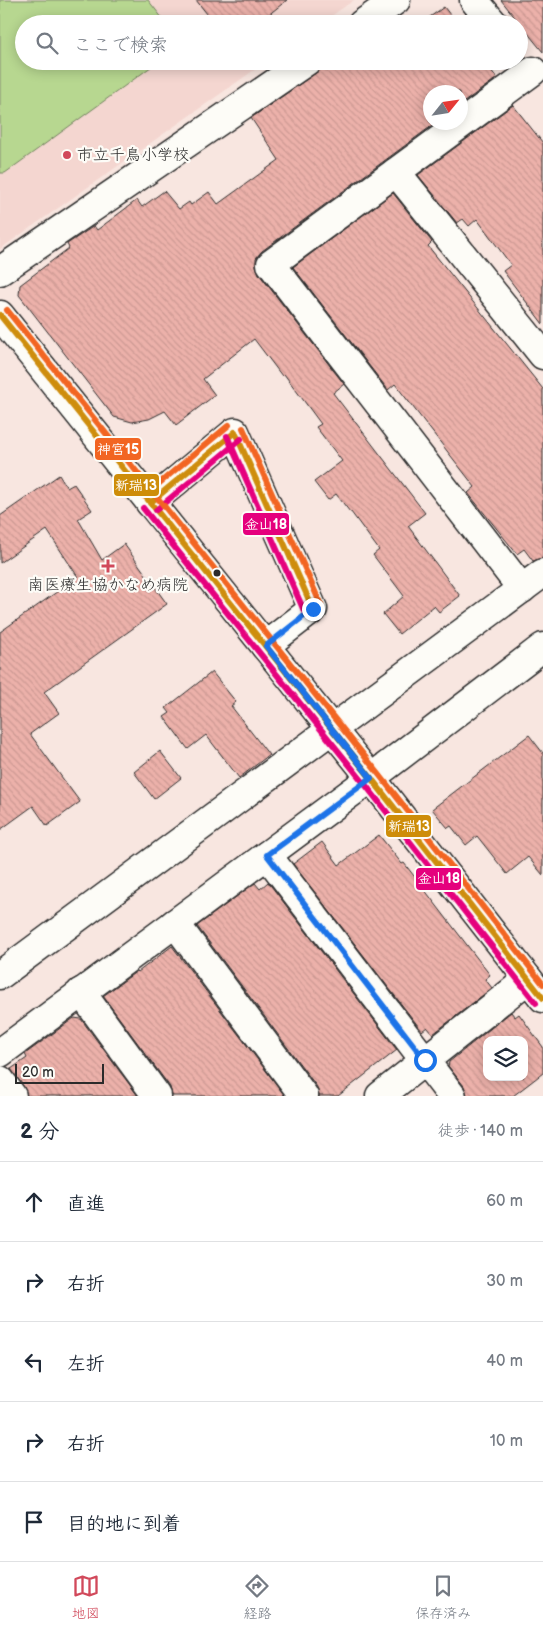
<!DOCTYPE html>
<html lang="ja">
<head>
<meta charset="utf-8">
<style>
	body { margin:0; font-family:"Balsamiq Sans","Klee One",sans-serif; background:#f6f6f7; color:#1f2937 }
	.controls { position:absolute; right:15px; bottom:15px; display:grid; overflow:hidden; border-radius:10px; box-shadow:0 2px 12px #0003 }
	.controls button { width:45px; height:45px; display:grid; place-items:center; padding:0; border:0; border-bottom:1px solid #e0e1e3; background:#fff; color:#1f2937; font:25px sans-serif }
	.compass { position:absolute; left:423px; top:85px; width:45px; height:45px; border-radius:50%; background:#fff; box-shadow:0 2px 12px #0003; rotate:60deg }
	.scale { position:absolute; left:15px; bottom:12px; width:89px; box-sizing:border-box; padding-left:5px; border:2px solid #2b2b2b; border-top:0; font-size:14px; line-height:18px; white-space:nowrap; color:#2b2b2b; -webkit-text-stroke:4px #fdfcf7; paint-order:stroke }
	.stop { position:absolute; width:15px; height:15px; margin:-11px; border:4px solid #1a73e8; border-radius:50%; background:#fff }
	.stop.end { background:#1a73e8; border-color:#fff; box-shadow:0 1px 5px #0008 }
	.list { margin:0; padding:0; list-style:none }
	h2 { display:flex; justify-content:space-between; align-items:center; height:65px; margin:0; padding:0 20px; font-size:21px }
	h2 small { font-size:16px; font-weight:400; color:#747a83 }
	.list li { display:grid; grid-template-columns:32px 1fr auto; gap:15px; align-items:center; box-sizing:border-box; height:80px; padding:0 20px; border-top:1px solid #e0e1e3 }
	.list b { display:block; font-size:19px; white-space:nowrap }
	.list em { font-size:16px; font-style:normal; color:#747a83 }
	.icon { flex:none; width:28px; height:28px; fill:none; stroke:currentColor; stroke-width:2; stroke-linecap:round; stroke-linejoin:round }
	.map { position:relative; flex:none; width:543px; height:1096px; overflow:hidden }
	.search { position:absolute; background:#fff; box-shadow:0 2px 12px #0003; left:15px; right:15px; top:15px; height:55px; display:flex; align-items:center; gap:12px; box-sizing:border-box; padding:0 18px; border-radius:28px; color:#747a83; font-size:19px }
	.sheet { height:465px; background:#fff }
	nav { display:flex; justify-content:space-around; align-items:center; box-sizing:border-box; height:70px; border-top:1px solid #e0e1e3; background:#fff; font-size:14px; color:#747a83 }
	nav a { display:grid; justify-items:center; gap:2px }
	nav .on { color:#d1495b }
	.map>svg:first-child { display:block }
	.built { fill:#f4d6d0 }
	.grass { fill:#b7d790; stroke:#71815e }
	.building { fill:url(#building-back-hatch); stroke:#2b2b2b; fill-rule:evenodd }
	.lines { fill:none; stroke-linecap:round; stroke-linejoin:round }
	.minor-casing { stroke:#2b2b2b; stroke-width:31 }
	.minor { stroke:#fdfcf7; stroke-width:28 }
	.bus-1-casing { stroke:#fdfcf7; stroke-width:10 }
	.bus-2-casing { stroke:#fdfcf7; stroke-width:10 }
	.bus-3-casing { stroke:#fdfcf7; stroke-width:10 }
	.bus-1 { stroke:#ce8d09; stroke-width:6 }
	.bus-2 { stroke:#e5007d; stroke-width:6 }
	.bus-3 { stroke:#f26522; stroke-width:6 }
	.route { stroke:#1a73e8; stroke-width:6 }
	.poi-dot { fill:#d1495b; stroke:#fdfcf7; stroke-width:2 }
	.bus-dot { fill:#2b2b2b; stroke:#fdfcf7; stroke-width:2 }
	.labels { text-anchor:middle; dominant-baseline:central; stroke-width:4.5; stroke-linejoin:round; paint-order:stroke }
	.poi-label { font-size:16px; fill:#2b2b2b; stroke:#fdfcf7; text-anchor:start }
	.line-badge { stroke:#fdfcf7; stroke-width:2 }
	.badge-label { font-size:14px; text-anchor:middle; font-weight:bold; fill:#fff }
</style>
</head>
<body>
<div class="map">
<svg width="543" height="1096" viewBox="0 0 543 1096">
	<defs>
		<pattern id="building-back-hatch" width="6" height="6" patternUnits="userSpaceOnUse" patternTransform="scale(1.25)"><rect width="6" height="6" fill="#ecb1aa"/><path d="M-1 5l2 2M0 0l6 6M5-1l2 2" fill="none" stroke="#cb9892"/></pattern>
	</defs>
	<rect width="100%" height="100%" fill="#f8e6e0"/>
	<filter id="ink" filterUnits="userSpaceOnUse"><feTurbulence type="fractalNoise" baseFrequency=".02" numOctaves="2"/><feDisplacementMap in="SourceGraphic" scale="10" xChannelSelector="R" yChannelSelector="G"/><feConvolveMatrix kernelMatrix="1 2 1 2 8 2 1 2 1" color-interpolation-filters="sRGB"/></filter>
	<g filter="url(#ink)">
		<polygon class="built" points="0,0 354,0 320,24 24,24 24,61 267,61 0,249"/>
		<polygon class="grass" points="0,0 148,0 167,24 24,24 24,61 159,61 5,173 0,173"/>
		<g class="building">
			<polygon points="196,0 287,0 257,24 215,24"/>
			<polygon points="501,0 543,0 543,52 517,20"/>
			<polygon points="444,7 457,24 420,24"/>
			<polygon points="333,61 484,61 497,78 460,105 460,92 430,92 430,122 437,122 262,251 256,258 256,266 259,274 344,384 333,393 425,513 408,526 460,596 439,612 434,606 399,634 383,614 404,596 373,555 379,550 351,512 350,512 336,494 328,500 314,482 342,461 316,427 321,424 284,374 282,376 254,339 203,379 215,395 176,425 165,411 149,419 132,422 114,417 19,295 20,285 69,248 67,244 94,226 97,230 137,200 142,207 164,191 179,209 189,202 191,205 209,192 218,204 279,160 251,118"/>
			<polygon points="513,105 543,143 543,324 503,271 511,265 477,219 469,226 463,219 457,223 418,175"/>
			<polygon points="393,193 432,242 428,246 543,389 543,558 533,561 524,549 517,554 468,493 475,487 395,384 388,390 293,267"/>
			<polygon points="59,475 67,488 74,484 92,510 78,519 102,560 124,544 167,604 44,692 59,713 30,734 80,802 47,826 33,806 0,830 0,632 78,577 47,530 0,563 0,516"/>
			<polygon points="212,672 236,702 231,706 269,755 239,778 206,735 188,749 164,717 170,713 166,708"/>
			<polygon points="529,735 543,753 543,875 528,857 507,874 477,836 466,845 451,826 448,828 432,809"/>
			<polygon points="160,751 181,778 154,799 134,772"/>
			<polygon points="379,835 402,864 404,863 490,975 485,979 492,988 433,1034 427,1027 422,1031 293,864 322,842 339,865"/>
			<polygon points="268,882 397,1050 338,1096 319,1096 317,1087 197,926 255,883 260,889"/>
			<polygon points="172,946 285,1096 172,1096 170,1087 103,996 137,971 138,972"/>
			<path d="M511,1012L515,1017L519,1014L543,1047V1073L513,1096H467L464,1086L448,1066L449,1062ZM487,1040H524V1077H487Z"/>
			<polygon points="74,1018 81,1019 138,1096 27,1096 24,1087 11,1069 27,1058 25,1054"/>
		</g>
		<g class="lines">
			<g class="minor-casing">
				<g id="minor">
					<polyline points="474,0 494,24"/>
					<polyline points="362,24 396,0"/>
					<polyline points="396,172 543,355"/>
					<polyline points="0,271 307,61"/>
					<polyline points="0,315 371,778 543,998"/>
					<polyline points="150,503 235,432 313,609 265,646"/>
					<polyline points="522,589 271,264 533,71"/>
					<polyline points="267,855 452,1096"/>
					<polyline points="175,923 304,1096"/>
					<polyline points="0,975 543,573"/>
					<polyline points="81,992 157,1096"/>
					<polyline points="0,1053 371,778 543,647"/>
					<polyline points="0,1080 12,1096"/>
					<polyline points="380,1096 528,979"/>
				</g>
			</g>
			<use href="#minor" class="minor"/>
			<g class="bus-1-casing">
				<g id="bus-1">
					<polyline points="0,315 371,778 543,998"/>
					<polyline points="235,432 313,609"/>
					<polyline points="150,503 235,432"/>
				</g>
			</g>
			<g class="bus-2-casing">
				<g id="bus-2">
					<polyline points="227,436 305,613"/>
					<polyline points="143,508 364,783 536,1003"/>
					<polyline points="156,510 241,439"/>
				</g>
			</g>
			<g class="bus-3-casing">
				<g id="bus-3">
					<polyline points="7,310 378,773 543,984"/>
					<polyline points="243,428 321,605"/>
					<polyline points="144,496 229,425"/>
				</g>
			</g>
			<use href="#bus-1" class="bus-1"/>
			<use href="#bus-2" class="bus-2"/>
			<use href="#bus-3" class="bus-3"/>
		</g>
	</g>
	<g class="lines" filter="url(#ink)">
		<polyline class="route" points="313,609 266,646 371,778 267,855 425,1060"/>
	</g>
	<g class="poi-dot">
		<circle cx="67" cy="155" r="5"/>
		<path d="M105.5 558.5h5v5h5v5h-5v5h-5v-5h-5v-5h5z"/>
	</g>
	<circle class="bus-dot" cx="217" cy="573" r="4.5"/>
	<g class="labels">
		<g class="poi-label">
			<text x="77" y="155">市立千鳥小学校</text>
			<text x="108" y="585" text-anchor="middle">南医療生協かなめ病院</text>
		</g>
	</g>
	<g class="line-badge">
		<rect x="94" y="437" width="48" height="24" rx="5" fill="#f26522"/>
		<rect x="113" y="473" width="47" height="24" rx="5" fill="#ce8d09"/>
		<rect x="242" y="512" width="48" height="24" rx="5" fill="#e5007d"/>
		<rect x="385" y="814" width="47" height="24" rx="5" fill="#ce8d09"/>
		<rect x="415" y="867" width="47" height="24" rx="5" fill="#e5007d"/>
	</g>
	<g class="badge-label">
		<text x="118" y="454">神宮15</text>
		<text x="136" y="490">新瑞13</text>
		<text x="266" y="529">金山18</text>
		<text x="409" y="831">新瑞13</text>
		<text x="439" y="883">金山18</text>
	</g>
</svg>
<div class="controls">
<button><svg class="icon" aria-label="layers" viewBox="0 0 24 24"><path d="M12 4l9 5-9 5-9-5zM3 14l9 5 9-5"/></svg></button>
</div>
<svg class="compass" viewBox="-18 -18 36 36"><path d="M0-13l5 13h-10z" fill="#e53935"/><path d="M0 13l5-13h-10z" fill="#747a83"/></svg>
<div class="scale">20 m</div>
<div class="stop" style="left:425px;top:1060px"></div>
<div class="stop end" style="left:313px;top:609px"></div>
<div class="search"><svg class="icon" aria-label="search" viewBox="0 0 24 24"><circle cx="10" cy="10" r="6"/><path d="M15 15l6 6"/></svg>ここで検索</div>
</div>
<section class="sheet">
<h2>2 分<small>徒歩 · 140 m</small></h2>
<ul class="list">
<li><svg class="icon" aria-label="ahead" viewBox="0 0 24 24"><path d="M12 20V5M6 11l6-6 6 6"/></svg><div><b>直進</b></div><em>60 m</em></li>
<li><svg class="icon" aria-label="right" viewBox="0 0 24 24"><path d="M7 20v-9h11M14 6l5 5-5 5"/></svg><div><b>右折</b></div><em>30 m</em></li>
<li><svg class="icon" aria-label="left" viewBox="0 0 24 24"><path d="M17 20v-9H6M10 6l-5 5 5 5"/></svg><div><b>左折</b></div><em>40 m</em></li>
<li><svg class="icon" aria-label="right" viewBox="0 0 24 24"><path d="M7 20v-9h11M14 6l5 5-5 5"/></svg><div><b>右折</b></div><em>10 m</em></li>
<li><svg class="icon" aria-label="arrive" viewBox="0 0 24 24"><path d="M6 21V4h12l-3 4 3 4H6"/></svg><div><b>目的地に到着</b></div></li>
</ul>
</section>
<nav>
<a class="on"><svg class="icon" aria-label="map" viewBox="0 0 24 24"><path d="M3 6l6-2 6 2 6-2v14l-6 2-6-2-6 2zM9 4v14M15 6v14"/></svg>地図</a>
<a><svg class="icon" aria-label="directions" viewBox="0 0 24 24"><path d="M12 3l9 9-9 9-9-9zM9 14v-3h6M13 9l2 2-2 2"/></svg>経路</a>
<a><svg class="icon" aria-label="saved" viewBox="0 0 24 24"><path d="M7 4h10v16l-5-4-5 4z"/></svg>保存済み</a>
</nav>
</body>
</html>
